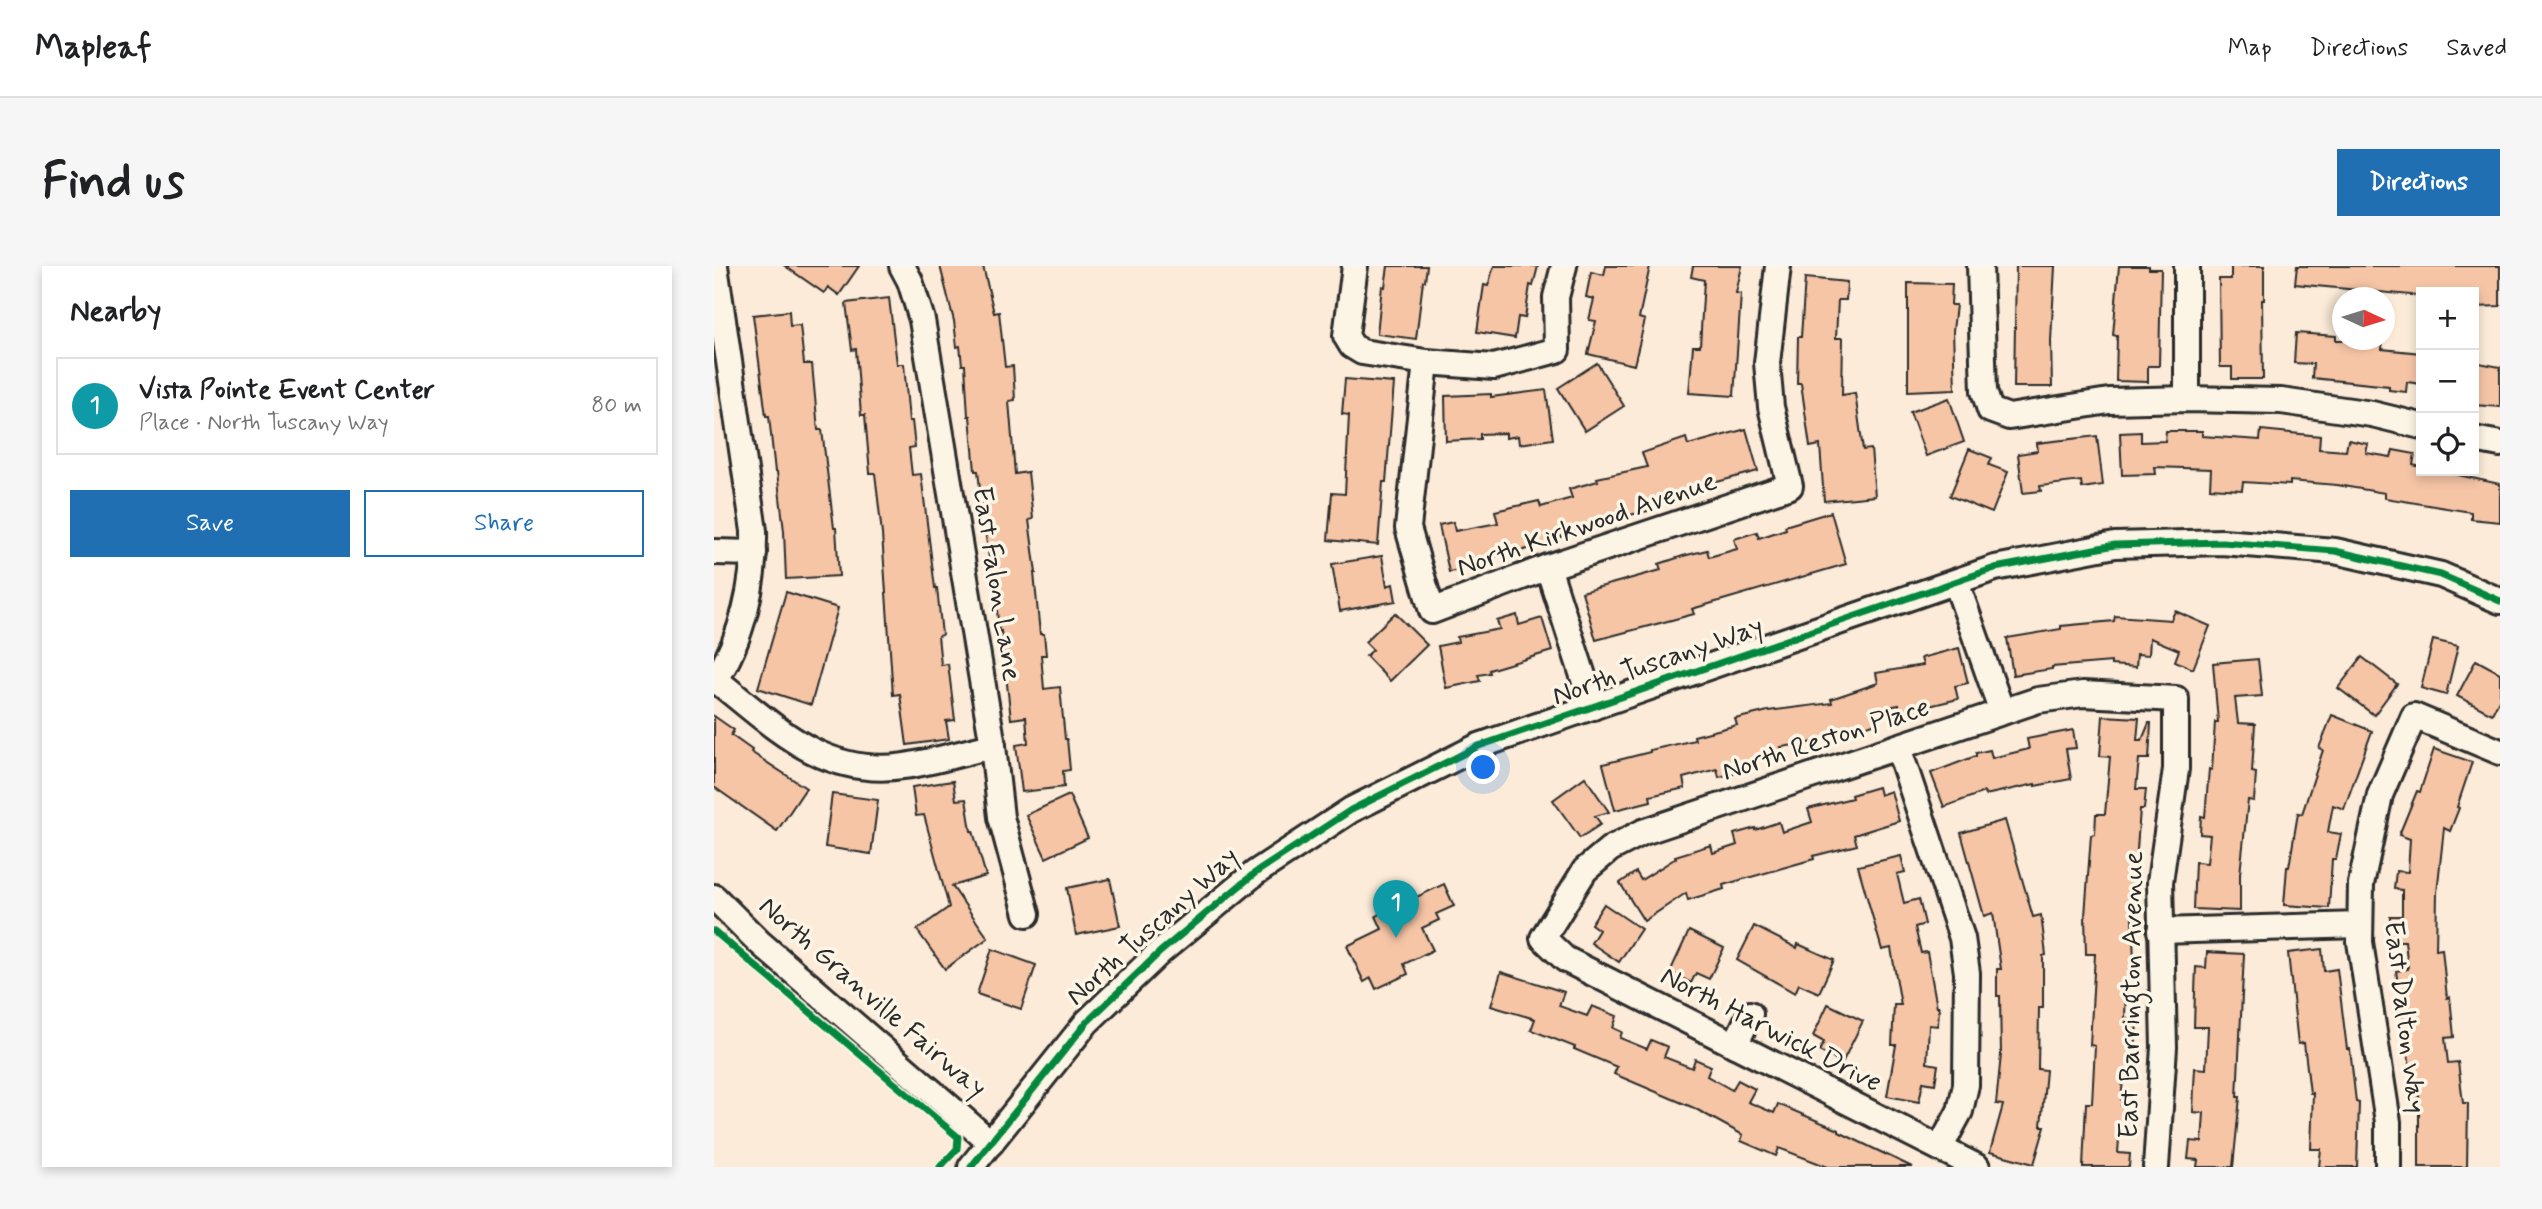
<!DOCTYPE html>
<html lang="en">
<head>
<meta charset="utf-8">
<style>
	body { margin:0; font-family:Mynerve,sans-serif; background:#f6f6f6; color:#202124 }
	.controls { position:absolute; right:21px; top:21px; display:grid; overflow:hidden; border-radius:0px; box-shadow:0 4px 10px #0003 }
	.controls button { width:63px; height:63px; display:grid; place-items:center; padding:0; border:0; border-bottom:2px solid #e0e0e0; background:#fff; color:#202124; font:35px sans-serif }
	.compass { position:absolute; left:1618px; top:21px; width:63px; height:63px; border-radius:50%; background:#fff; box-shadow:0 4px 10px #0003; rotate:94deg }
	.you { position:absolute; left:770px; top:502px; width:24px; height:24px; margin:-18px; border:5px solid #fff; border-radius:50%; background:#1a73e8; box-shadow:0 0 0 10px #1a73e833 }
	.badge { display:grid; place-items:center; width:46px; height:46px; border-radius:50%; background:#1f6fb2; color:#fff; font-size:23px; font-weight:700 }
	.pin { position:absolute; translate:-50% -58px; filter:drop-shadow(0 2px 4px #0008) }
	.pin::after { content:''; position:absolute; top:37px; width:24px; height:21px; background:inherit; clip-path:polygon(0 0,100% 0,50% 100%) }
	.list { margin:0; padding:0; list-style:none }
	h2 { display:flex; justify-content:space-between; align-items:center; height:91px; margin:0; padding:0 28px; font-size:30px }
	h2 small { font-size:23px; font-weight:400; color:#757577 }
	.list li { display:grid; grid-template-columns:46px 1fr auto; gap:21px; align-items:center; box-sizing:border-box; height:98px; margin:0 14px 14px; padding:0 14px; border:2px solid #e0e0e0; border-radius:0px }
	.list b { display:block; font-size:26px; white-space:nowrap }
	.list p { margin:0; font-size:23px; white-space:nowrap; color:#757577 }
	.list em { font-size:23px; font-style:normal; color:#757577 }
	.actions { display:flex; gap:14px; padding:21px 28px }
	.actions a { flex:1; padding:16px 0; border:2px solid #1f6fb2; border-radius:0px; text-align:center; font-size:24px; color:#1f6fb2 }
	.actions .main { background:#1f6fb2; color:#fff }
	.icon { flex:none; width:38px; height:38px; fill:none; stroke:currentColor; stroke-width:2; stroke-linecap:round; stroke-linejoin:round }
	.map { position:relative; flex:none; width:1786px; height:901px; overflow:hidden; border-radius:0px }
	header { display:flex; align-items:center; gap:42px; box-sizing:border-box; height:98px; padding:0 35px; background:#fff; border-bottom:2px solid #e0e0e0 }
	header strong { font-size:33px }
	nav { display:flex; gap:38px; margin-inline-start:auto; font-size:24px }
	.intro { display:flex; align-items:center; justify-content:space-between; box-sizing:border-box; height:168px; padding:0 42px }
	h1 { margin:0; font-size:49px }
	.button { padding:18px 32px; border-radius:0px; background:#1f6fb2; color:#fff; font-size:24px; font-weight:700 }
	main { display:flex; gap:42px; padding:0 42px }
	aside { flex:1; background:#fff; border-radius:0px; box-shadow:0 4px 10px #0003 }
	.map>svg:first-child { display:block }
	.building { fill:#f6c5a6; stroke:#2b2b2b; stroke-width:2 }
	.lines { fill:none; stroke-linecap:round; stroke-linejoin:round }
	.minor-casing { stroke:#2b2b2b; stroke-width:30 }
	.minor { stroke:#fcf5e5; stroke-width:24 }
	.cycleway-casing { stroke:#fcf5e5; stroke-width:11 }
	.cycleway { stroke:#00873e; stroke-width:7 }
	.labels { text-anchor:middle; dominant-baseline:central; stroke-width:7; stroke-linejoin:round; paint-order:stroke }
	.street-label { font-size:28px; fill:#2b2b2b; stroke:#fcf5e5 }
</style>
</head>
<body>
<header>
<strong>Mapleaf</strong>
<nav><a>Map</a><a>Directions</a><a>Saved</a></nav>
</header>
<div class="intro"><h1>Find us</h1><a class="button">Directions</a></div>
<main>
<aside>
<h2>Nearby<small></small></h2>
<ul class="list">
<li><span class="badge" style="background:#0f9aa8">1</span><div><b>Vista Pointe Event Center</b><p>Place · North Tuscany Way</p></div><em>80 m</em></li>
</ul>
<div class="actions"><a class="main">Save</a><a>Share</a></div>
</aside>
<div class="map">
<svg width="1786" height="901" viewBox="0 0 1786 901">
	<rect width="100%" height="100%" fill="#fbebd8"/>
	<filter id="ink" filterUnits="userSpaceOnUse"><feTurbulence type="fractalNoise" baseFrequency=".0143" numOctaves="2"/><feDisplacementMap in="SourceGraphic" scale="14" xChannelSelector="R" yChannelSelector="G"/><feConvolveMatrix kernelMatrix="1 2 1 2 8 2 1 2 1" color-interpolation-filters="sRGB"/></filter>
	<g filter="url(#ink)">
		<g class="building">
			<polygon points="71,0 145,0 125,29 114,21 110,27"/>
			<polygon points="226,0 269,0 280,47 285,46 291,101 299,100 301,134 295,135 301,208 314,206 319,253 315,254 322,307 320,307 326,368 330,368 332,389 327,389 330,423 346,421 351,473 353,473 356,504 349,505 350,521 308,526 302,479 314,477 312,451 297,453 287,365 285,366 280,312 278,312 270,258 264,205 261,205 256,150 254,150 251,99 248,99 246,80 243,81 240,55"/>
			<polygon points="674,0 713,0 711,15 709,15 702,73 663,68 668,20 671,21"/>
			<polygon points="780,0 824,0 819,20 816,19 811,52 804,51 801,72 763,66 770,19 774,20"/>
			<polygon points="892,0 936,0 925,52 931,54 920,99 874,88 882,55 875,54 880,33 872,31 877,6 890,9"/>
			<polygon points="979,0 1028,0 1022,27 1027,28 1020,130 975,127 979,80 986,80 990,14 977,11"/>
			<polygon points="1302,0 1341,0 1337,75 1338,121 1300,121"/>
			<polygon points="1405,0 1435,0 1435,3 1447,3 1445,100 1434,100 1434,116 1402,115 1403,70 1399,69"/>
			<polygon points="1517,0 1550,0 1550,34 1548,34 1549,113 1518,113 1518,101 1506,101 1505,13 1517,13"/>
			<polygon points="1583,0 1786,0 1786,40 1760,41 1760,26 1707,26 1707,30 1581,18"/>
			<polygon points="1091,12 1133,16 1132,34 1124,34 1122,72 1129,72 1128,129 1141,127 1149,184 1157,183 1161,230 1110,235 1106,179 1096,181 1087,117 1083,117 1084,71 1087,71"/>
			<polygon points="1194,17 1238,18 1237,39 1242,39 1239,65 1241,123 1194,125"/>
			<polygon points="175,32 183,98 190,98 195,155 198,155 201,181 195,182 198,209 207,208 221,322 223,322 228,369 224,370 227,399 234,398 241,454 232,455 235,473 193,479 186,428 179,429 168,268 161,207 156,207 151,149 147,149 142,83 138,84 132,37"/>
			<polygon points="75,45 76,60 86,59 90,98 98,98 104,164 108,164 120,262 122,262 125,310 72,313 70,265 63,206 61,206 55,150 52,150 39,49"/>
			<polygon points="1582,67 1622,70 1622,74 1669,74 1668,83 1707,87 1707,118 1693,116 1692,126 1675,124 1675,120 1598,112 1599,98 1580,97"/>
			<polygon points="1760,96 1786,101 1786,141 1760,139"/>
			<polygon points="883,97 910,140 871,165 844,122"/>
			<polygon points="631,113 680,117 672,216 669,216 664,279 614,274 618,227 631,228 635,149 628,148"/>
			<polygon points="832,124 839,173 805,178 804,170 792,172 792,167 766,168 766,173 732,175 731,130 777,128 777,131"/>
			<polygon points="1235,132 1250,176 1212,190 1196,146"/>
			<polygon points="1032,163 1044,205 988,220 989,224 937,241 938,244 888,255 889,259 835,274 836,278 779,291 780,297 735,306 725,259 739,256 741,265 784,257 781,245 825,235 827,241 858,232 855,223 884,215 883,212 933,201 928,187 972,172 974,179"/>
			<polygon points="1547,164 1606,170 1605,183 1632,185 1634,174 1654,178 1652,187 1677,191 1679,184 1701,188 1699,199 1707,201 1707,205 1739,205 1739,208 1786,218 1786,256 1757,253 1757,246 1671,232 1671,227 1623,219 1576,215 1576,219 1529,216 1528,224 1496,222 1497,203 1441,201 1442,208 1408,209 1406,167 1427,166 1427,176 1451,175 1452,165 1488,165 1488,170 1546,174"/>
			<polygon points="1383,170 1389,219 1368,222 1367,215 1326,220 1327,225 1309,227 1304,188 1324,185 1323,177"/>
			<polygon points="1255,183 1278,192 1275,199 1294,206 1278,247 1236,230"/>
			<polygon points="1117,246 1132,298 978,343 980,348 882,374 868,326 947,304 945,298 969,290 993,284 995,291 1023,283 1020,273 1043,266 1045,272 1072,263 1071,260"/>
			<polygon points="668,290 673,320 679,318 682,335 626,345 618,298"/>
			<polygon points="72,326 124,342 97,439 44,422"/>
			<polygon points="1461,345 1496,360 1479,403 1461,395 1465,384 1436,372 1435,389 1423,388 1422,401 1397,399 1397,396 1338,401 1338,403 1299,409 1293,372 1347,363 1347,360 1400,355 1401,350 1457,354"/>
			<polygon points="681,347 713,379 676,415 652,390 659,384 651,376"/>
			<polygon points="803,349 805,359 828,352 838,385 775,404 776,407 764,409 766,415 732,422 724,380 744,376 743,371 786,363 783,355"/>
			<polygon points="1719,374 1744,380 1732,429 1707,422"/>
			<polygon points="1245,382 1254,417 1241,420 1244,433 1186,447 1185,439 1158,444 1162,457 1114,474 1067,481 1069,488 1027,499 1029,505 1005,511 1003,503 969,512 971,522 936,530 937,535 901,544 889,498 936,486 936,484 981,474 980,470 1023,459 1021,453 1054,445 1118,437 1117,433 1164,417 1162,407 1209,399 1207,392"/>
			<polygon points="1648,391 1683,418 1660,449 1624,422"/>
			<polygon points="1544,393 1548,430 1521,432 1524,457 1541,458 1538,506 1542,507 1540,535 1534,534 1526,608 1526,645 1479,643 1481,596 1493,597 1496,569 1486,568 1487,550 1491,551 1495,503 1498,504 1501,456 1504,456 1499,397"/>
			<polygon points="1762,394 1786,407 1786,432 1778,448 1743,430"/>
			<polygon points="1618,449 1658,465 1630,543 1619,539 1614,566 1627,568 1622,593 1618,593 1615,642 1570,639 1573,601 1575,601 1584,547 1588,548 1609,484 1605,482"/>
			<polygon points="0,450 20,464 17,469 38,484 37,486 92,522 63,565 0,521"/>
			<polygon points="1389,450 1425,452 1423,474 1428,474 1435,457 1437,457 1435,493 1425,493 1422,523 1432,523 1430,543 1426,543 1418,651 1420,694 1421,694 1420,721 1412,721 1411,752 1423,753 1420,812 1409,812 1407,839 1419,840 1418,860 1406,859 1404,887 1416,888 1415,901 1369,901 1372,837 1378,837 1381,780 1376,779 1381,688 1372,688 1371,650 1377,569 1381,568 1382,548 1391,548 1396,491 1386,490"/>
			<polygon points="1359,464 1362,482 1352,483 1357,513 1321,520 1321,518 1271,529 1270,526 1230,541 1217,507 1262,490 1262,487 1276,484 1278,492 1315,483 1313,473"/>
			<polygon points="1720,483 1758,496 1743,541 1745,542 1736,565 1730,562 1723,627 1722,684 1728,683 1733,732 1736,731 1740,771 1731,772 1734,797 1744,796 1749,837 1754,837 1753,901 1705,901 1705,829 1700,830 1682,705 1694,703 1691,675 1676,675 1676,650 1688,650 1688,624 1680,623 1682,605 1694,606 1696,573 1685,569 1703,525 1706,526"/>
			<polygon points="871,511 895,546 881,550 887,558 866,572 839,534"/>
			<polygon points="239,515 242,534 252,533 257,565 259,565 272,610 238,620 274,672 231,703 203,664 235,641 210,549 202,550 198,521"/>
			<polygon points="1164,521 1166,529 1177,525 1185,555 1140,569 1143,579 1099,590 1100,593 1009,619 1010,623 974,634 972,627 930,655 906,617 922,606 927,614 962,592 961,590 997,579 999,587 1023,579 1020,568 1041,562 1041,564 1065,556 1068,566 1098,556 1094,543 1138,532 1137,529"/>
			<polygon points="118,528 164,534 157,588 111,581"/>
			<polygon points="355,529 374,572 332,592 312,549"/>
			<polygon points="1291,554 1319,651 1327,649 1332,689 1329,690 1329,742 1325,742 1324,803 1332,804 1327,860 1331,860 1320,898 1276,886 1289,839 1282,838 1287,789 1286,730 1283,730 1283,703 1287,703 1279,647 1270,650 1247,567"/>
			<polygon points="1187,590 1191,606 1183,608 1190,637 1205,633 1211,658 1201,661 1207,687 1213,686 1223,741 1225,741 1224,760 1215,759 1213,797 1224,799 1221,818 1209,816 1205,836 1173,830 1182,779 1178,779 1180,739 1187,739 1177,682 1168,684 1144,600"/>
			<polygon points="396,613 406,660 362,669 353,622"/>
			<polygon points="730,618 740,640 722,648 725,654 708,662 719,684 690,698 694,708 662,723 657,712 650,716 633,680 668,663 662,650"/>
			<polygon points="890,638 927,663 905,696 877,677 885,664 877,658"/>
			<polygon points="1040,660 1083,682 1084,678 1120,694 1105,727 1085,718 1081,727 1023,694"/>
			<polygon points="975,665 1010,682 995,713 982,707 977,717 956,706"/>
			<polygon points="278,683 322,699 307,743 263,728"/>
			<polygon points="1608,683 1610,705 1623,703 1633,783 1636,783 1642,836 1645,837 1643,901 1605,901 1607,883 1597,883 1599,827 1596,827 1590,777 1584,778 1574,687"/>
			<polygon points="1493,686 1530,688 1523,831 1526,831 1519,901 1483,901 1484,894 1474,893 1476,875 1488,876 1490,847 1479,846 1480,820 1481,802 1492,803 1494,761 1480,761 1481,726 1482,701 1492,702"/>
			<polygon points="787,706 850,726 845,740 873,750 878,740 903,750 899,762 908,766 906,772 933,783 937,774 954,781 950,791 978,802 981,793 997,800 993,810 1018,824 1024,814 1041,823 1034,836 1060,847 1064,838 1125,864 1125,866 1198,901 1114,901 1065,882 1062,890 1027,875 1029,869 980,842 900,808 903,801 860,783 861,781 817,764 821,753 777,740"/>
			<polygon points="1114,738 1149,755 1128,797 1105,785 1110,776 1099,770"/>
		</g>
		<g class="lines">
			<g class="minor-casing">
				<g id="minor">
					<polyline points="188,0 196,15 208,54 279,480 287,551 313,648"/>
					<polyline points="641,0 632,70 638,80 648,86 712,96 780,101 843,84 842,31 850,0"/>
					<polyline points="1266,0 1270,125 1276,144 1295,151 1395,135 1473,133 1567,135 1658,148 1707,160"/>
					<polyline points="1473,0 1473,133"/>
					<polyline points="712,96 694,262 718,345 834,301 1076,220 1057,141 1053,97 1064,0"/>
					<polyline points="1760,173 1786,178"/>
					<polyline points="0,286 40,287"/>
					<polyline points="834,301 879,441"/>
					<polyline points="1242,316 1288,446"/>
					<path d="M2,414C60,460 109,512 190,500C220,496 250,486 279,480"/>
					<path d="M0,416C29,373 41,316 40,265L1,0"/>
					<polyline points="1184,481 1248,672 1253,707 1252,819 1246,845 1226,882"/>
					<polyline points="0,631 45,676 277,877"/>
					<polyline points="1446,665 1646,659"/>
					<polyline points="1021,779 1036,748"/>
					<polyline points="257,901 373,756 446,686 541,607 637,544 765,480 1281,302 1401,279 1508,276 1621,285 1727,309 1786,335"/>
					<polyline points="1263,901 851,693 829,672 871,604 896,583 929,566 1324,434 1369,428 1462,433 1462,503 1446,616 1450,781 1442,901"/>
					<polyline points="1674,901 1674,856 1646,676 1647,618 1666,529 1700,450 1786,486"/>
				</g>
			</g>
			<use href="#minor" class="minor"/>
			<g class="cycleway-casing">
				<g id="cycleway">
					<polyline points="0,665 244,871 243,883 226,901"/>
					<polyline points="257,901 373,756 446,686 541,607 637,544 765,480 1281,302 1401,279 1508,276 1621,285 1727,309 1786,335"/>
				</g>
			</g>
			<use href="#cycleway" class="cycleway"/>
		</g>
	</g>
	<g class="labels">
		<g class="street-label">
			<text transform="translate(873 259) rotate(-19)">North Kirkwood Avenue</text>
			<text transform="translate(282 318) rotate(81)">East Falon Lane</text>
			<text transform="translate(944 396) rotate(-19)">North Tuscany Way</text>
			<text transform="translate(1112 474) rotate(-18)">North Reston Place</text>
			<text transform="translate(439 661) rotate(-42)">North Tuscany Way</text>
			<text transform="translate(1418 729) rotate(-89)">East Barrington Avenue</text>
			<text transform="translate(158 732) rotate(41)">North Granville Fairway</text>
			<text transform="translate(1690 751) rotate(83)">East Dalton Way</text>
			<text transform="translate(1057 764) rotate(27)">North Harwick Drive</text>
		</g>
	</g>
</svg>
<div class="controls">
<button>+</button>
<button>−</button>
<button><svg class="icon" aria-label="locate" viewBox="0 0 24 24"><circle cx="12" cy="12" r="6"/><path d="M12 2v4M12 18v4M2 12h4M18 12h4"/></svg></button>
</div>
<svg class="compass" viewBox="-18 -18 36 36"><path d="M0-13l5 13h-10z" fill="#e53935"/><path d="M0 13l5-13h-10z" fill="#757577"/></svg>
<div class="you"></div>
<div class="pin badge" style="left:682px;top:672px;background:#0f9aa8">1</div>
</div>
</main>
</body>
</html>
